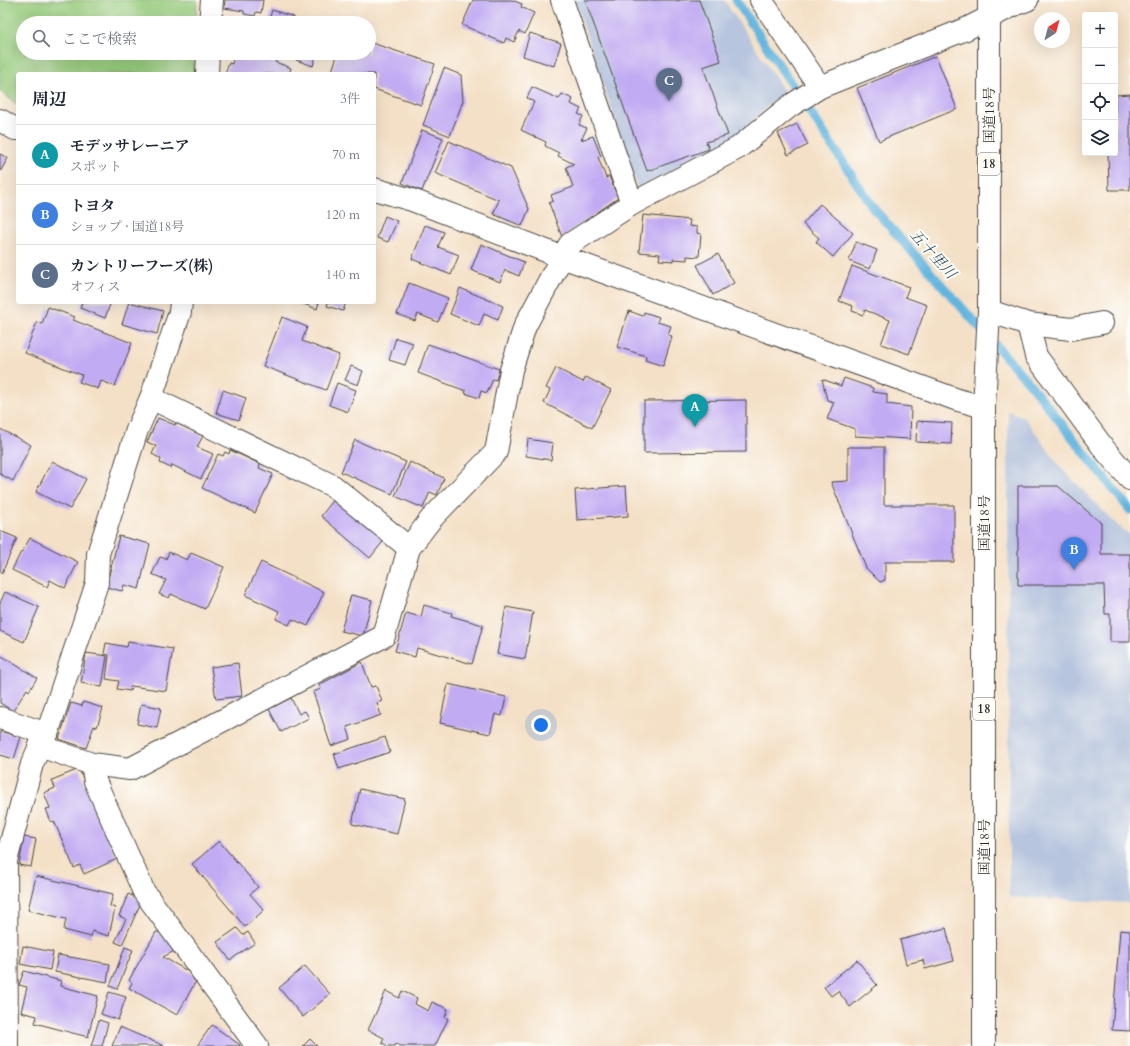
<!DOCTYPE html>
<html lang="ja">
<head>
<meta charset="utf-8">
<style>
	body { margin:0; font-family:Cardo,"Noto Serif JP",serif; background:#f6f6f7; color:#1f2937 }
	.controls { position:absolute; right:12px; top:12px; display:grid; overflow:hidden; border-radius:4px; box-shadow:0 4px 16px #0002 }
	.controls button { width:36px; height:36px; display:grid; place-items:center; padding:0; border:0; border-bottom:1px solid #e0e1e3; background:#fff; color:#1f2937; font:20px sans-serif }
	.compass { position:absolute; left:1034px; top:12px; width:36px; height:36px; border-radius:50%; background:#fff; box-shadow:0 4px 16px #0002; rotate:36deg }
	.you { position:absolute; left:541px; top:725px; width:14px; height:14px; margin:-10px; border:3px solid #fff; border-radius:50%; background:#1a73e8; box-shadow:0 0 0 6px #1a73e833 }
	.badge { display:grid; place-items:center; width:26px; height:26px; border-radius:50%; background:#0f766e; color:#fff; font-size:13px; font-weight:700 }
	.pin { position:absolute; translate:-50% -33px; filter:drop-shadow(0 1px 2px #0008) }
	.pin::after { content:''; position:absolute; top:21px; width:14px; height:12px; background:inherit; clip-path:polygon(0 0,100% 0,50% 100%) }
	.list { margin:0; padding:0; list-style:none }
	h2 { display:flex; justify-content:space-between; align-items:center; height:52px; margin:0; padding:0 16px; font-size:17px }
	h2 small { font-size:13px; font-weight:400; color:#747a83 }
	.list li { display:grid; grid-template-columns:26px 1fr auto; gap:12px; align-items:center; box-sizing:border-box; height:60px; padding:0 16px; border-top:1px solid #e0e1e3 }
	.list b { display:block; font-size:15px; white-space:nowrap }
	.list p { margin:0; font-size:13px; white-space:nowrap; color:#747a83 }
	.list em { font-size:13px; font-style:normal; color:#747a83 }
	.icon { flex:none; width:22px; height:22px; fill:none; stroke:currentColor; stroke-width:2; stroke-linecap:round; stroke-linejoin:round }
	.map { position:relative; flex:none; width:1130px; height:1046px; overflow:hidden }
	.search { position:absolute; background:#fff; box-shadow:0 4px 16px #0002; left:16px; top:16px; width:360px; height:44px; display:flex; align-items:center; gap:10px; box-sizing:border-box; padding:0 14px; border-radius:22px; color:#747a83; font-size:15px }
	.panel { position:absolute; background:#fff; box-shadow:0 4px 16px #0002; left:16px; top:72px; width:360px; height:232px; border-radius:4px }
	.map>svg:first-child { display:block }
	.industrial { fill:#b7c5de }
	.green { fill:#96cb7c; stroke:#607b54 }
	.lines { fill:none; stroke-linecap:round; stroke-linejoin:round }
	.stream { stroke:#64b5df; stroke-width:9 }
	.building { fill:#c1abf3 }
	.minor-casing { stroke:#494642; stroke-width:24 }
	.highway-casing { stroke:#494642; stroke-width:24 }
	.minor { stroke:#fff; stroke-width:22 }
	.highway { stroke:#fff; stroke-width:22 }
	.labels { text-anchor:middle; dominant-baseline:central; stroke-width:4; stroke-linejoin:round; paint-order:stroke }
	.shield { fill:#fdfcf7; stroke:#6a6a68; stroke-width:1 }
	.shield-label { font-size:13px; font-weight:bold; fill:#2b2b2b }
	.street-label { font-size:14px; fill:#2b2b2b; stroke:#fdfcf7 }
	.water-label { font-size:15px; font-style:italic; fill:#3f5b6a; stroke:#fdfcf7 }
</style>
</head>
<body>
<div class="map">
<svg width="1130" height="1046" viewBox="0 0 1130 1046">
	<rect width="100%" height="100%" fill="#fdfcf7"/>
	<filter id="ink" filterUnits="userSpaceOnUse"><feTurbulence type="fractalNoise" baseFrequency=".025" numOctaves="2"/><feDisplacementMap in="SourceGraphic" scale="8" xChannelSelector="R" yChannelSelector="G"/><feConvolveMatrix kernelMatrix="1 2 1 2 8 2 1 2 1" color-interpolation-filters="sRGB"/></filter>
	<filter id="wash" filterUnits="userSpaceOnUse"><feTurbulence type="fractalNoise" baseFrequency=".012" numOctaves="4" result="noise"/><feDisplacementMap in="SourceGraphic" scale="16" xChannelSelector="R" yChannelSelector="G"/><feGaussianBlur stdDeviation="0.9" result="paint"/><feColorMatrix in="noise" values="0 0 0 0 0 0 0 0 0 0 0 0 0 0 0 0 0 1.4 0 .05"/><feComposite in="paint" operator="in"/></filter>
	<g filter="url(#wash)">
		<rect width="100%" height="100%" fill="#f4e0c6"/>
		<g class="industrial">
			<polygon points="575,0 724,0 784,91 732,140 638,189"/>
			<polygon points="1008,411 1024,417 1061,468 1117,525 1130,535 1130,903 1009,897"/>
		</g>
		<polygon class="green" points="0,0 197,0 196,23 23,23 23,53 194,53 193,74 18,74 18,104 14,102 0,91"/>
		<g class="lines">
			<polyline class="stream" points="736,0 874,209 1030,384 1130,510"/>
		</g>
		<g id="blocks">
			<g class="building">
				<polygon points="225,0 263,0 261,13 256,12 255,16 244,14 244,11 224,8"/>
				<polygon points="473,0 512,0 522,4 521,7 534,13 525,34 519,31 514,42 506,38 504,43 462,25"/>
				<polygon points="585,0 676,0 677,1 680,0 699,0 721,61 703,67 728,135 706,142 709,149 647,171"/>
				<polygon points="272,10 294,17 292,23 268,23"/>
				<polygon points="530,33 561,43 554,66 523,56"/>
				<polygon points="369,42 435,64 421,105 374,89 374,74 331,74 338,53 369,53"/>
				<polygon points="238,53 260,53 276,59 275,62 291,68 289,74 225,74 229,63 232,64 234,56 237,57"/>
				<polygon points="298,53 317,53 313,66 296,60"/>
				<polygon points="936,56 957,109 879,141 857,88"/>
				<polygon points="444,68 461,75 463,101 450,136 423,125"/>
				<polygon points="532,87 559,99 562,94 573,99 571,104 581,109 578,114 583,116 579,125 587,128 581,140 593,136 601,156 598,157 606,178 609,176 618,198 562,237 549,203 553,201 551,195 573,187 566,167 574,164 558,156 559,153 545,146 546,142 521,130 534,102 527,98"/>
				<polygon points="1130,94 1130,190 1109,190 1108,153 1115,153 1115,95"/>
				<polygon points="797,124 808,145 788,155 778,133"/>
				<polygon points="422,130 443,138 422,191 402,183"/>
				<polygon points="449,141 511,168 529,209 522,226 493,214 499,200 435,173"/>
				<polygon points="0,154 8,158 0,172"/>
				<polygon points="820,204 853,233 833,257 816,242 819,238 803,224"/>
				<polygon points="643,215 690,220 689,226 697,227 697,233 701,234 699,257 687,256 687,260 673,259 673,261 659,260 660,254 639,252"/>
				<polygon points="385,216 397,221 388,242 377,238"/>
				<polygon points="425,225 444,232 438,247 459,255 451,275 412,259"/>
				<polygon points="856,242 877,250 870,269 849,261"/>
				<polygon points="481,244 524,262 519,276 505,270 500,282 471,270"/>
				<polygon points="718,254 734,283 713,295 697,265"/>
				<polygon points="852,266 909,287 905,297 927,305 909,354 881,344 890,320 865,310 863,315 852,311 853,306 839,301"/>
				<polygon points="409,283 448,298 438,322 418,314 415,321 397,314"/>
				<polygon points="460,288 503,306 498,320 484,314 479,326 450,314"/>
				<polygon points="82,302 111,302 105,318 80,308"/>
				<polygon points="129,302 163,311 157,334 122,324"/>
				<polygon points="298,302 319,302 317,309"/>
				<polygon points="328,302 346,302 343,311 327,306"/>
				<polygon points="48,307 75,317 73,320 132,343 115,386 101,381 98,389 79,382 82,375 25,353 37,322 42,324"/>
				<polygon points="629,311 643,316 644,312 659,317 657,322 671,326 668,335 672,336 663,366 645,360 646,356 617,347"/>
				<polygon points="282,317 307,327 302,341 339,355 326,390 263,366"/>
				<polygon points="396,338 413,343 405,365 389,360"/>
				<polygon points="428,344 499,369 496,380 493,379 487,393 481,391 479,398 465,393 466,391 418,373"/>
				<polygon points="351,366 363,371 358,385 345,380"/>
				<polygon points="556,368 583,382 586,377 611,390 592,428 544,403 550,390 546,388"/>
				<polygon points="844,378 873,388 873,392 887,394 887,404 911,407 910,439 855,436 855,429 827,419 834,402 827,400 822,379 841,386"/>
				<polygon points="337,383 356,390 348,412 329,405"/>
				<polygon points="223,390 246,398 239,420 216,413"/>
				<polygon points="746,400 746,452 644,453 644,401"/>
				<polygon points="158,418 175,425 176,423 203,436 197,447 213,454 201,479 172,465 171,468 160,463 161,459 152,454 156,446 147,442"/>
				<polygon points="917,421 952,423 951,444 916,442"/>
				<polygon points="0,429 31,445 13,481 0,474"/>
				<polygon points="528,439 553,443 551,460 526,456"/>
				<polygon points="355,440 406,462 392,494 341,472"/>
				<polygon points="848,447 884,447 884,505 954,505 954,562 885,562 885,580 880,582 866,568 831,482 848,481"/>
				<polygon points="230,450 260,464 259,468 273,474 255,513 202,488 218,454 223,456 225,452 229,454"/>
				<polygon points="52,461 86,479 70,509 36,492"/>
				<polygon points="410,462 444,478 437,495 430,492 423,508 395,496"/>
				<polygon points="626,486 628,516 577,520 575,490"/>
				<polygon points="1018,486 1058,486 1101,523 1101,554 1130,554 1130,642 1110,642 1110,614 1105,614 1104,585 1018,585"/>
				<polygon points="335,498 385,539 370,558 321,516"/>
				<polygon points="0,531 17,538 2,573 0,572"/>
				<polygon points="119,536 150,544 139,589 124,585 122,591 106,587"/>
				<polygon points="30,538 78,562 65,588 50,580 47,587 12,570 21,552 22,552"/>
				<polygon points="169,552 187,560 191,553 224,567 205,609 171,594 169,598 159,594 166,580 152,574 160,557 166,559"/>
				<polygon points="261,562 324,592 308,626 292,619 289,625 276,619 279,611 245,595"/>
				<polygon points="5,592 39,607 24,642 0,631 0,603"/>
				<polygon points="351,595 372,600 363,636 341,631"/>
				<polygon points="424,605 452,613 451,616 483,625 472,664 417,648 415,657 395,651 406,613 421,617"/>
				<polygon points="506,607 533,612 525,659 497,654"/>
				<polygon points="128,642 173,649 166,691 131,686 130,691 117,689 119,681 106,679 109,655 104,654 106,643 127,647"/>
				<polygon points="86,653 107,656 102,687 81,683"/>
				<polygon points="0,655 37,678 29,691 27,689 13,711 0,703"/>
				<polygon points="362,662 371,687 376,686 382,701 377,703 381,715 347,727 351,739 331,746 313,692 321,689 319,685"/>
				<polygon points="238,663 242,696 216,699 211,667"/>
				<polygon points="448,684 506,697 502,716 495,714 490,734 440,723"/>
				<polygon points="291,698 299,714 305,711 309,718 281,732 269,709"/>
				<polygon points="83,702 103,708 97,727 94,726 86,748 59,739 71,703 82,706"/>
				<polygon points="141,704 161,708 157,728 137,724"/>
				<polygon points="0,731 21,737 14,759 0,755"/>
				<polygon points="385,737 390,752 339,769 334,754"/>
				<polygon points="79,769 117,859 84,874 80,865 74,868 54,821 51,822 46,809 50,808 44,793 55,788 52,780"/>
				<polygon points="360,789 405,799 397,834 352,824"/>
				<polygon points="24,837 36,839 31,867 19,865"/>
				<polygon points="219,841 258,887 250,894 264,910 245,927 192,864"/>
				<polygon points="36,876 113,894 110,906 115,908 109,936 92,931 91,937 64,930 66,919 28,910"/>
				<polygon points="128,894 142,900 122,945 115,942 126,919 119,916"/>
				<polygon points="237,928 243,935 248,932 255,943 230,960 217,942"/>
				<polygon points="946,928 954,961 925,969 923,960 906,964 900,940"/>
				<polygon points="1120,930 1130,931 1130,1031 1112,1030"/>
				<polygon points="156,932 169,933 178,949 163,957 196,976 193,980 196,981 177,1015 129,988 132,983 129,980"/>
				<polygon points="23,946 53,952 50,970 20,964"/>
				<polygon points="125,947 133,950 117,989 110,986"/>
				<polygon points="58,955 110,964 107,982 55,972"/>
				<polygon points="857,960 877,985 850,1007 838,991 831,996 824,987"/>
				<polygon points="305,966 330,994 303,1017 279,988"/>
				<polygon points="24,971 61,981 60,986 98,996 88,1037 35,1023 37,1016 21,1012 27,987 19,985"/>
				<polygon points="386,991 399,998 402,991 417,998 415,1004 428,1011 432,1002 448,1009 445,1017 448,1019 435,1046 401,1046 396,1044 395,1046 388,1046 382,1043 384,1038 368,1030"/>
				<polygon points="109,992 126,997 118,1020 101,1014"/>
				<polygon points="99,1020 108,1023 102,1046 91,1046"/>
				<polygon points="212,1025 240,1045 240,1046 197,1046"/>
				<polygon points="120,1027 164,1046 112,1046"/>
				<polygon points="310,1039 317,1046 303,1046"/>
			</g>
		</g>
	</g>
	<g filter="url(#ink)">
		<use href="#blocks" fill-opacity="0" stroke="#494642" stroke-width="1"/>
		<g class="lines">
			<g class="minor-casing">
				<g id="minor">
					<polyline points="562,0 632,204"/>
					<polyline points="761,0 820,87 966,29 1016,4 1027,0"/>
					<polyline points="210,23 212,0"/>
					<polyline points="207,74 208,53"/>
					<polyline points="0,120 15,129 18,129"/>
					<polyline points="374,189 412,200 562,257 958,400 984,407"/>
					<polyline points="989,311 1028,324 1071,329 1102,323"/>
					<polyline points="1028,324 1036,356 1105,450 1130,479"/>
					<polyline points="151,398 333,486 409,548"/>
					<polyline points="0,718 47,734"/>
					<polyline points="40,746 92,764 95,781 144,892 257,1046"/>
					<polyline points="92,764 130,769 384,636 409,548 431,519 496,452 511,370 525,326 562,257 570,244 632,204 738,148 790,106 820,87"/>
					<polyline points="7,1046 6,861 32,764 40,746 47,734 97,583 98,554 137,430 151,398 180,312 181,302"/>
				</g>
			</g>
			<g class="highway-casing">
				<polyline id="highway" points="984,1046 984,407 989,311 989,0"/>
			</g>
			<use href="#minor" class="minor"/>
			<use href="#highway" class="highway"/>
		</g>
	</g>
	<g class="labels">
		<g class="shield">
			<rect x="978" y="153" width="22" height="22" rx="3"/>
			<rect x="973" y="698" width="22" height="22" rx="3"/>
		</g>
		<g class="shield-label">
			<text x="989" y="164">18</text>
			<text x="984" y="709">18</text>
		</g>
		<g class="street-label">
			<text transform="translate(989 115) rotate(-90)">国道18号</text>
			<text transform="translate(984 523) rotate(-90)">国道18号</text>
			<text transform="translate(984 847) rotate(-90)">国道18号</text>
		</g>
		<g class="water-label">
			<text transform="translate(933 254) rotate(48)">五十里川</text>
		</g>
	</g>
</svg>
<div class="controls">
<button>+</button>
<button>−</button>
<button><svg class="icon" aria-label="locate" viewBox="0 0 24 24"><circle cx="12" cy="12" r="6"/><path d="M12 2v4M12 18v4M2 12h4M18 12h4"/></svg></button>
<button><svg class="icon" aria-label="layers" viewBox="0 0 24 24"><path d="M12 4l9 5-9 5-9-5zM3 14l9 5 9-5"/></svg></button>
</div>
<svg class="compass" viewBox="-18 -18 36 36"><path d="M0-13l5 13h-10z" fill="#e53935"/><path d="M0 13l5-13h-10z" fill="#747a83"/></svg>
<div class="you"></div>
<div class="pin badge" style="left:695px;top:427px;background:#0f9aa8">A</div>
<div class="pin badge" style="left:1074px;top:570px;background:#3f7fe0">B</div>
<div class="pin badge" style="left:669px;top:101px;background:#5c6f8a">C</div>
<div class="search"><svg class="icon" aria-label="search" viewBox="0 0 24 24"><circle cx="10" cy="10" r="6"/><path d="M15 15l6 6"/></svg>ここで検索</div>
<section class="panel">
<h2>周辺<small>3件</small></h2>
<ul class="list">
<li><span class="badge" style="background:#0f9aa8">A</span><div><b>モデッサレーニア</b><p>スポット</p></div><em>70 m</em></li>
<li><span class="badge" style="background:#3f7fe0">B</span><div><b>トヨタ</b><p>ショップ · 国道18号</p></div><em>120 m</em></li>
<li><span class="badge" style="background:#5c6f8a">C</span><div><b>カントリーフーズ(株)</b><p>オフィス</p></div><em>140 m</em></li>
</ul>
</section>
</div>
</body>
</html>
